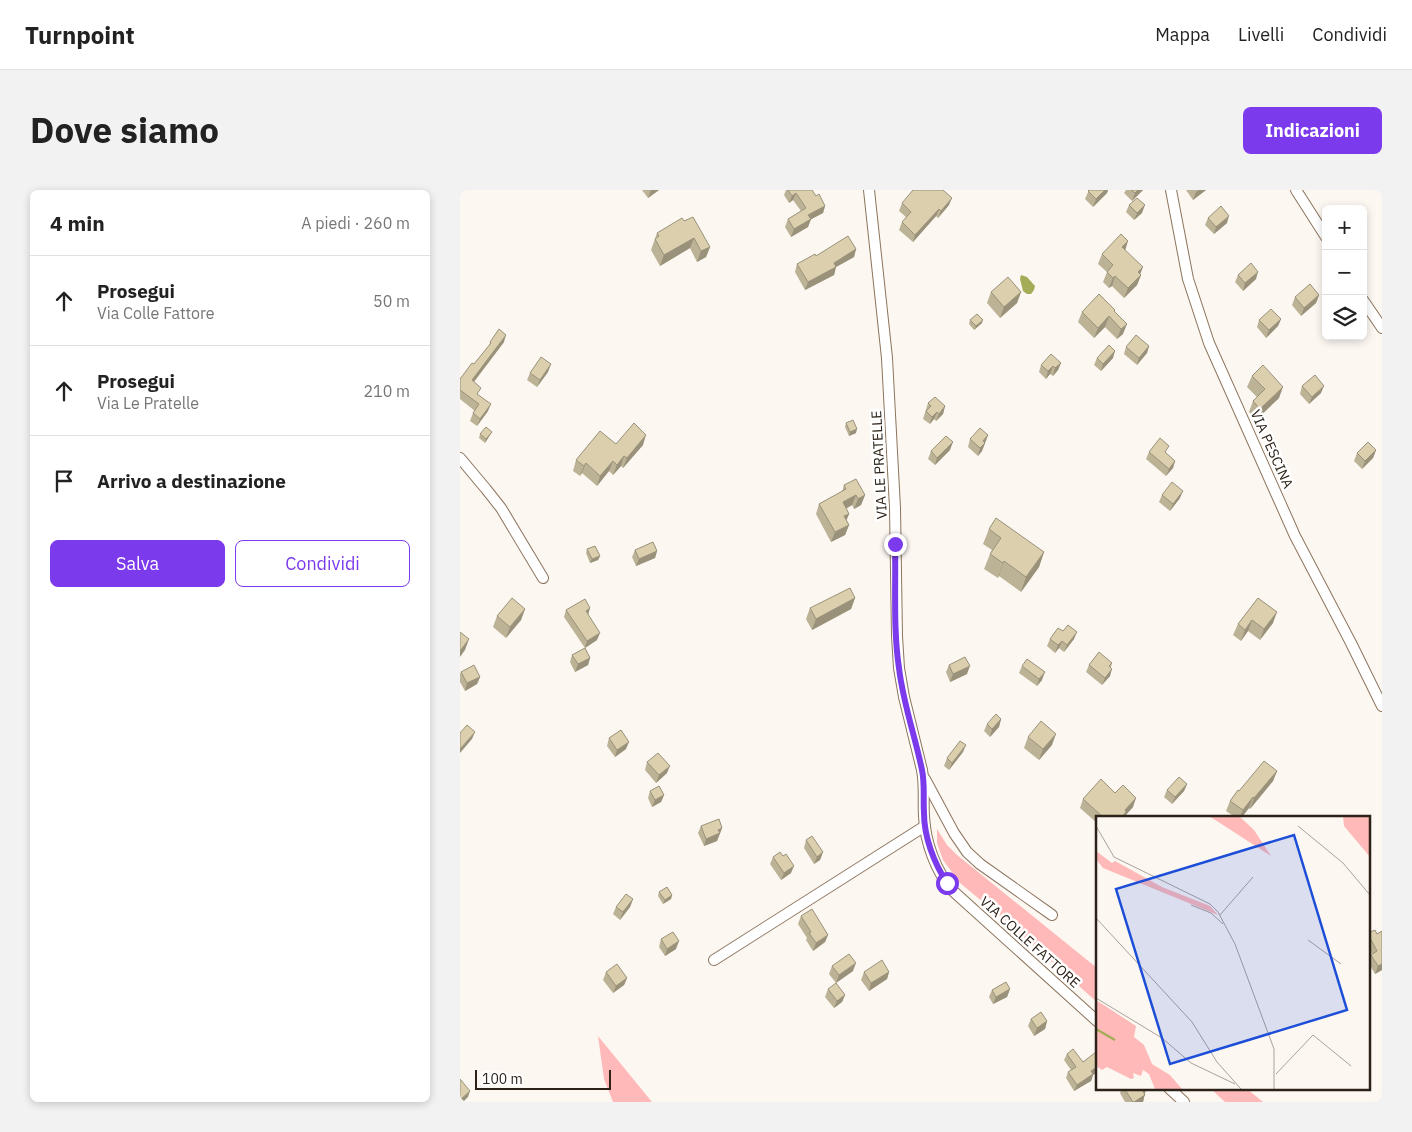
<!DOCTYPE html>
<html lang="it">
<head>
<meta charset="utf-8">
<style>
	body { margin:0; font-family:"IBM Plex Sans",sans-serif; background:#f2f2f2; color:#222 }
	.controls { position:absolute; right:15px; top:15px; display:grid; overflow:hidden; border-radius:8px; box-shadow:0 2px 8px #0003 }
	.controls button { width:45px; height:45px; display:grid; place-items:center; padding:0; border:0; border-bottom:1px solid #e0e0e0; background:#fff; color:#222; font:25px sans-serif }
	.scale { position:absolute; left:15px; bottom:12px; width:136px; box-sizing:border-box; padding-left:5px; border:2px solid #2c2218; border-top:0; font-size:14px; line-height:18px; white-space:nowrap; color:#2c2218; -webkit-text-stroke:4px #fff; paint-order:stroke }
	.stop { position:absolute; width:15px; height:15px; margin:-11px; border:4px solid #7c3aed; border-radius:50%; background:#fff }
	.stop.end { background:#7c3aed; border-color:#fff; box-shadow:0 1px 5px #0008 }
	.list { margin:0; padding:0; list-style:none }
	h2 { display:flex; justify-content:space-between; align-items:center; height:65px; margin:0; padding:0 20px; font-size:21px }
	h2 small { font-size:16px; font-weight:400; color:#767676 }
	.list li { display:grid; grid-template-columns:32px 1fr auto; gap:15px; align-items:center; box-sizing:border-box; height:90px; padding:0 20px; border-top:1px solid #e0e0e0 }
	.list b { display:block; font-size:19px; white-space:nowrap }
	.list p { margin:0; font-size:16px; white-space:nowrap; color:#767676 }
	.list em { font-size:16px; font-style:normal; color:#767676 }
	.actions { display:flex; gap:10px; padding:15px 20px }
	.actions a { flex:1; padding:11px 0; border:1px solid #7c3aed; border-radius:8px; text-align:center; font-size:18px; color:#7c3aed }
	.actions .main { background:#7c3aed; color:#fff }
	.icon { flex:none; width:28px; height:28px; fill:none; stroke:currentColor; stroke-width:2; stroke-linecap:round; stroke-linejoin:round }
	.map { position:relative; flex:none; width:922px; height:912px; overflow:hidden; border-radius:8px }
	header { display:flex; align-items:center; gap:30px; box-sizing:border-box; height:70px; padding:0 25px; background:#fff; border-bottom:1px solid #e0e0e0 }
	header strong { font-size:24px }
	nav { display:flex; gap:28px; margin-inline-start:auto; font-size:18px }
	.intro { display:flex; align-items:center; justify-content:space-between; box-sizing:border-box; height:120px; padding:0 30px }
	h1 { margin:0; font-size:35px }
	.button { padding:12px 22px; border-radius:8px; background:#7c3aed; color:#fff; font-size:18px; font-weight:700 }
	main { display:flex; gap:30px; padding:0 30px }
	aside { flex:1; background:#fff; border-radius:8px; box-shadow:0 2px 8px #0003 }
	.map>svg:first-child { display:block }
	.green { fill:#ffb9b8 }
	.water { fill:#a4ac58 }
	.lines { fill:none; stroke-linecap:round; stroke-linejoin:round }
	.minor-casing { stroke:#8c745c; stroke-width:12 }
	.minor { stroke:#fff; stroke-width:10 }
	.wall { fill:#bcb296 }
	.shaded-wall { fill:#99917a }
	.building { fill:#dbcfae; stroke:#99917a }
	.route { stroke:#7c3aed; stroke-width:6 }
	.labels { text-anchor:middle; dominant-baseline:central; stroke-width:5; stroke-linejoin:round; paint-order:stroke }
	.street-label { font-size:14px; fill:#2c2218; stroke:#fff }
	.inset-river { fill:none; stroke:#a4ac58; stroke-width:2.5 }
	.inset-road { fill:none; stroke:#a9a29b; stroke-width:1 }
	.view { fill:#1d4ed8; fill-opacity:0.15; stroke:#1d4ed8; stroke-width:2.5 }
	.inset-edge { fill:none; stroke:#2c2218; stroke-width:2.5 }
</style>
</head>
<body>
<header>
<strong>Turnpoint</strong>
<nav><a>Mappa</a><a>Livelli</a><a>Condividi</a></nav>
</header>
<div class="intro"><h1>Dove siamo</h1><a class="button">Indicazioni</a></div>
<main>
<aside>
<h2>4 min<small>A piedi · 260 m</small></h2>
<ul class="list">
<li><svg class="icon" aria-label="ahead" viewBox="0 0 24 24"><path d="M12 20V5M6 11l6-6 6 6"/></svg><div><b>Prosegui</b><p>Via Colle Fattore</p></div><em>50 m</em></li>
<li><svg class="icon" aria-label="ahead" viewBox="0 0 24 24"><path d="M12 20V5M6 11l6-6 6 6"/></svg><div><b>Prosegui</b><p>Via Le Pratelle</p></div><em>210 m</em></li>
<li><svg class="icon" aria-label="arrive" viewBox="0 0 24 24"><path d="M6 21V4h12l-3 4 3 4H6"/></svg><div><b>Arrivo a destinazione</b></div></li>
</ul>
<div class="actions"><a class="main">Salva</a><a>Condividi</a></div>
</aside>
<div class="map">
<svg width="922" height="912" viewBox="0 0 922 912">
	<rect width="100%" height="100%" fill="#fdf7f2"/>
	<g class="green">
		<polygon points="477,639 487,655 497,665 637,778 637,812 535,722 500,693 483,670 477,653"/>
		<polygon points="138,846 192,912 153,912 144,889"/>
		<polygon points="750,898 786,898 803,912 765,912"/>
	</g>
	<polygon class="water" points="561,85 567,87 575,96 574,100 571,104 567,104 563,101 560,89"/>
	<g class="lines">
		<g class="minor-casing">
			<g id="minor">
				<path d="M409,0L427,168L435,318L437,446L439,478L444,507L462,580C465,596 463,611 464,626C465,652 476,682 493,701L637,831"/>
				<polyline points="711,0 728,89 749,153 835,346 891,453 922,516"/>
				<polyline points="836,0 866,47"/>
				<polyline points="903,110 922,138"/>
				<polyline points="0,268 26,299 41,318 83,388"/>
				<polyline points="465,589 494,643 507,662 520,674 592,725"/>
				<polyline points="254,770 465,636"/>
				<polyline points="709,898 724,912"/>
			</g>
		</g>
		<use href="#minor" class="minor"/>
	</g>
	<g class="wall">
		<polygon points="182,0 199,0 188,8"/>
		<polygon points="326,0 352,0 356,6 365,16 363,23 351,29 348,37 331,47 325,37 328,29 341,21 333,10 329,13 324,5"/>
		<polygon points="629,0 648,0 647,3 633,17 625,9"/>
		<polygon points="666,0 683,0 672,11 664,3"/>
		<polygon points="726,0 746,0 733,10"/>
		<polygon points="442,13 489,15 478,28 476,26 453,52 439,40 442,32 446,27 439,21"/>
		<polygon points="669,15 682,23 674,30 666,22"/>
		<polygon points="748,28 767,33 754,44 745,35"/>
		<polygon points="224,31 250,57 246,67 237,72 230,58 200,76 191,60 197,43"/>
		<polygon points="396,59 394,67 376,77 374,85 345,100 335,82 337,74 356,66"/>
		<polygon points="665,60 681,85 677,95 664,108 652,96 649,98 643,92 647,82 638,74 642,64"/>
		<polygon points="778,85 796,89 783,101 775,92"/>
		<polygon points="531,102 561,102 557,113 540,128 527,113"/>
		<polygon points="859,105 856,113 841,126 832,115 835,107"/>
		<polygon points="655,121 663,144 657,149 645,137 634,148 618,132 622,122"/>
		<polygon points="821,129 818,136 806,148 797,137 799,130"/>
		<polygon points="510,130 522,133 514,140 509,134"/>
		<polygon points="30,152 44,152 14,192 18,205 28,221 17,236 10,231 13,223 15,221 0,209 0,189 14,174 29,156"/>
		<polygon points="689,156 687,163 677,175 664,164 666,157"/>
		<polygon points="637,168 653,168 641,181 634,175"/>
		<polygon points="601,173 598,180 593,186 590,184 586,189 579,182 581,175"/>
		<polygon points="88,182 77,197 67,190 70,183"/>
		<polygon points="792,186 819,208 796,230 789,222 793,211 797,207 787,197"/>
		<polygon points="842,196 861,203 849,214 840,204"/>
		<polygon points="468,213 485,216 483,224 476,231 474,229 470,234 463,229"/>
		<polygon points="386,233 396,243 389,246 385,237"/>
		<polygon points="32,242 30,245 25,253 19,248 20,244"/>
		<polygon points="528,245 522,261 518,266 508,257 510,249"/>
		<polygon points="156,254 183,255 163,278 161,276 153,285 149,281 137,296 122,283 120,286 113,281 116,270"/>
		<polygon points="490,260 475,275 468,269 471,261"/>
		<polygon points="916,260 913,268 902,279 894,271 897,263"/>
		<polygon points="689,262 707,264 715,271 713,278 706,286 686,269"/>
		<polygon points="384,295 405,305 401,315 394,319 392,315 386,319 389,324 386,330 389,335 385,345 371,352 356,324 359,314 382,302"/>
		<polygon points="702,305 720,308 710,321 699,312"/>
		<polygon points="529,339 584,362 579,377 561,402 539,386 538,388 524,379 530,364 532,360 523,354"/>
		<polygon points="127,359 140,366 138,370 130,373 126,363"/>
		<polygon points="175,360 197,361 195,368 176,376 172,367"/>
		<polygon points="395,408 391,419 352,440 346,429 350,418"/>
		<polygon points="798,408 813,433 800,450 788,441 781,451 773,445 778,434"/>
		<polygon points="130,418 128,424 137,450 125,458 130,468 128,475 115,482 110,472 112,465 125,458 104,427 106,420"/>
		<polygon points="65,419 61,430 46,448 33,437 37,426"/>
		<polygon points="590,449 614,449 604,462 599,458 595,463 587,456"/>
		<polygon points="652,473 651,477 650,486 642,495 626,482 629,475"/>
		<polygon points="489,475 507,484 490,492 486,482"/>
		<polygon points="562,476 582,490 577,496 559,483"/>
		<polygon points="1,482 20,487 17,494 5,501 0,492 0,484"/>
		<polygon points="541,529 539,537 530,547 524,541 527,534"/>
		<polygon points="568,547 592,555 579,570 564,558"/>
		<polygon points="149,548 166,559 155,567 147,556"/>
		<polygon points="503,562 489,580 484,576 487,568"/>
		<polygon points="187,572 207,583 196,593 185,580"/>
		<polygon points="817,581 813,591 790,619 789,618 782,627 775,627 766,621 770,611 779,601"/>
		<polygon points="727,594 724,601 712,614 704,607 707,600"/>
		<polygon points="190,601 204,605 201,612 192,617 188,608"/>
		<polygon points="655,603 673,617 664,627 637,627 637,633 620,618 623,609"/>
		<polygon points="241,636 262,638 257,651 244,656 238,643"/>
		<polygon points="346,650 363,662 360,670 354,674 344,658"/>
		<polygon points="323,666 331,683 321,690 310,674 313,667"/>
		<polygon points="199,702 212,705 211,709 203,714 198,706"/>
		<polygon points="173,709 170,717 160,730 153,724 156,717"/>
		<polygon points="341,726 368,745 365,752 353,761 346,750 347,748 338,734"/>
		<polygon points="922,741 922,780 915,784 908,772 912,764 908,757 908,743 917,744"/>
		<polygon points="201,749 216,759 205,766 199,757"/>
		<polygon points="372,776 393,781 376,793 369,784"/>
		<polygon points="146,782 167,788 164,795 153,803 143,790"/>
		<polygon points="404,782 429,782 427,789 409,801 401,790"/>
		<polygon points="368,799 385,805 382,812 374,818 365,807"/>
		<polygon points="550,799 547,807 533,814 529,807 532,800"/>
		<polygon points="571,829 587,831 585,839 574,846 568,836"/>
		<polygon points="637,863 637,882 633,885 631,891 614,901 606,888 608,882 611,880 604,870 607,864 623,872"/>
		<polygon points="662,898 686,898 683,912 665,912 660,903"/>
	</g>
	<g class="shaded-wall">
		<polygon points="191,0 199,0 188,8"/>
		<polygon points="645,0 648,0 647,3 633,17 636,9"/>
		<polygon points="678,0 683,0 672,11 675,3"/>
		<polygon points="739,0 746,0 733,10 736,2"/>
		<polygon points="336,3 333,10 329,13 332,6"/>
		<polygon points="492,8 489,15 478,28 481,21"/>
		<polygon points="685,15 682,23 674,30 677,23"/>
		<polygon points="365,16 363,23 346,32 348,25"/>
		<polygon points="479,19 476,26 453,52 455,45"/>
		<polygon points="769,26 767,33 754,44 756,37"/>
		<polygon points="351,29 348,37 331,47 334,39"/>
		<polygon points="234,48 230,58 200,76 204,65"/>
		<polygon points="668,51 665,61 662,57"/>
		<polygon points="250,57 246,67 237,72 241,61"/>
		<polygon points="396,59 394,67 376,77 374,85 345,100 348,92 374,73"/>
		<polygon points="683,77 679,87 681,85 677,95 664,108 668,98 678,82"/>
		<polygon points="798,82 796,89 783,101 785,93"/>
		<polygon points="655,86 652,96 649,98 653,88"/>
		<polygon points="561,102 557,113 540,128 544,117"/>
		<polygon points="859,105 856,113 841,126 844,118"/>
		<polygon points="649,126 645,137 634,148 638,138"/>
		<polygon points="821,129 818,136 806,148 809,140"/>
		<polygon points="523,130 522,133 514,140 516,136"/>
		<polygon points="667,134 663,144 657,149 661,139"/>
		<polygon points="46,145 44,152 9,198 12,190"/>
		<polygon points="689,156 687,163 677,175 679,168"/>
		<polygon points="655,161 653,168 641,181 643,174"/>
		<polygon points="601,173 598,180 593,186 595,178"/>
		<polygon points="91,174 88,182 77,197 80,190"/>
		<polygon points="593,176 590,184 586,189 588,181"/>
		<polygon points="864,196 861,203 849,214 852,207"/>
		<polygon points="823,197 819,208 796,230 800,219"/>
		<polygon points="31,214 28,221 17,236 20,229"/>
		<polygon points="485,216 483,224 476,231 479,224"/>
		<polygon points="477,222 474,229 470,234 472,227"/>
		<polygon points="397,239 396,243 389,246 390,242"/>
		<polygon points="32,242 30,245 25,253 26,249"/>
		<polygon points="186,245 183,255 163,278 167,268"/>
		<polygon points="528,245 525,253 520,258 523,251"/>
		<polygon points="493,252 490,260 475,275 477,268"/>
		<polygon points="525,253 522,261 518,266 520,258"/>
		<polygon points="916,260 913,268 902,279 905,271"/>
		<polygon points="164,266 161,276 153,285 157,275"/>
		<polygon points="153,271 149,281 137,296 140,286"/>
		<polygon points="715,271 713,278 706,286 709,279"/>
		<polygon points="126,273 122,283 120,286 124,276"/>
		<polygon points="723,301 720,308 710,321 713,314"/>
		<polygon points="396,305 392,315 379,322 383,312"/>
		<polygon points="405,305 401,315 394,319 398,309"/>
		<polygon points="389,324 385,334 384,326"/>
		<polygon points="389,335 385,345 371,352 375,342"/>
		<polygon points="197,361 195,368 176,376 179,369"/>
		<polygon points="584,362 579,377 561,402 566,387"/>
		<polygon points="140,366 138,370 130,373 132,369"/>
		<polygon points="544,371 539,386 538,388 543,373"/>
		<polygon points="395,408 391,419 352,440 356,429"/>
		<polygon points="130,418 128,425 126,421"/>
		<polygon points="65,419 61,430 46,448 50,437"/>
		<polygon points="817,422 813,433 800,450 804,439"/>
		<polygon points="792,430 788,441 781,451 785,440"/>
		<polygon points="617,442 614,449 604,462 607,455"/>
		<polygon points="140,443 137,450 125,458 127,451"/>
		<polygon points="9,449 5,460 0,467 0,461"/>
		<polygon points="602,451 599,458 595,463 598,455"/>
		<polygon points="130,468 128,475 115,482 118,474"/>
		<polygon points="510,476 507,484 490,492 493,484"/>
		<polygon points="652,479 650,486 642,495 645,488"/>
		<polygon points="585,482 582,490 577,496 579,489"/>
		<polygon points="20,487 17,494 5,501 7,493"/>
		<polygon points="541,529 539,537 530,547 532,539"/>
		<polygon points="15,542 12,549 0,563 0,559"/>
		<polygon points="596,544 592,555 579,570 583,559"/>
		<polygon points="169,552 166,559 155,567 157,560"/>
		<polygon points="506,555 503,562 489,580 492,573"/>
		<polygon points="210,576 207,583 196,593 199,585"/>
		<polygon points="817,581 813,591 790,619 794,608"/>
		<polygon points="727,594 724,601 712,614 715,607"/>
		<polygon points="204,605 201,612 192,617 195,610"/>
		<polygon points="793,607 789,618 782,627 780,627 783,620"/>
		<polygon points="676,608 673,617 664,627 662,627 665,620"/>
		<polygon points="262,638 257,651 244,656 246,649 258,640"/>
		<polygon points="363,662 360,670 354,674 357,667"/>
		<polygon points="334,676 331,683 321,690 324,683"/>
		<polygon points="212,705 211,709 203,714 205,710"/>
		<polygon points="173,709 170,717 160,730 163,722"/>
		<polygon points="368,745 365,752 353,761 356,753"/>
		<polygon points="219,751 216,759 205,766 207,759"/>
		<polygon points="396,773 393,781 376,793 379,785"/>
		<polygon points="922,774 922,780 915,784 918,776"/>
		<polygon points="429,782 427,789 409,801 411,793"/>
		<polygon points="167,788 164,795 153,803 156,796"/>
		<polygon points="550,799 547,807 533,814 536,807"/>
		<polygon points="385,805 382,812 374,818 377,811"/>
		<polygon points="587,831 585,839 574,846 577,838"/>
		<polygon points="637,877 637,882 633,885 631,891 614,901 617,895 631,881"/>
		<polygon points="686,899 683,912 674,912 683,901"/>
		<polygon points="10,901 8,907 3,912 0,912 0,910"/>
	</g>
	<g class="building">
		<polygon points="328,0 352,0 356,6 359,4 365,16 348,25 351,29 334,39 328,29 346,18 336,3 332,6"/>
		<polygon points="453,0 483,0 492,8 481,21 479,19 455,45 442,32 451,22 442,13"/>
		<polygon points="629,0 645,0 636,9 628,1"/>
		<polygon points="671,0 678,0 675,3"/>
		<polygon points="677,8 685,15 677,23 669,15"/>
		<polygon points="761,16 769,26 756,37 748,28"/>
		<polygon points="233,27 250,57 241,61 234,48 204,65 195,49 199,46 197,43 222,28 224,31"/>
		<polygon points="661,44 668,51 662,57 683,77 678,82 681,85 668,98 655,86 653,88 647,82 653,75 642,64"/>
		<polygon points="388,46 396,59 374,73 376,77 348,92 337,74 355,64 356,66"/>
		<polygon points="791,73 798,82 785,93 778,85"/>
		<polygon points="548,87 561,102 544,117 531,102"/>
		<polygon points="850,94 859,105 844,118 835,107"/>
		<polygon points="639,104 655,120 654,121 667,134 661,139 649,126 638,138 622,122"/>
		<polygon points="811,119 821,129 809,140 799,130"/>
		<polygon points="517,124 523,130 516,136 510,130"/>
		<polygon points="39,139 46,145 12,190 21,198 17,204 31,214 20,229 13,223 19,214 0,200 0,189 12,173 14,174 31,153 30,152"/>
		<polygon points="676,145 689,156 679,168 666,157"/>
		<polygon points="649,155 655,161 643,174 637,168"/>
		<polygon points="591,164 601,173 595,178 593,176 588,181 581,175"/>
		<polygon points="81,167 91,174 80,190 70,183"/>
		<polygon points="803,175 823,197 800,219 793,211 805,199 792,186"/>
		<polygon points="855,185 864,196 852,207 842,196"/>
		<polygon points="475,207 485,216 479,224 477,222 472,227 466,221 471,216 468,213"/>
		<polygon points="393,230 397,239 390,242 386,233"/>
		<polygon points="174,233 186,245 167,268 164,266 157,275 153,271 140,286 126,273 124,276 116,270 140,241 156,254"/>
		<polygon points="26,237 32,242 26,249 20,244"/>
		<polygon points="520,238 528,245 523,251 525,253 520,258 510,249"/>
		<polygon points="486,246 493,252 477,268 471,261"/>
		<polygon points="700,248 709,256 705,262 715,271 709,279 689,262"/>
		<polygon points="908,252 916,260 905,271 897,263"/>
		<polygon points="396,289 405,305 398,309 396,305 383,312 389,324 384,326 389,335 375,342 359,314 386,299 384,295"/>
		<polygon points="712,292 723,301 713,314 702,305"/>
		<polygon points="536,328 584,362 566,387 544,371 543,373 530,364 541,348 529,339"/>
		<polygon points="193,352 197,361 179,369 175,360"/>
		<polygon points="135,356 140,366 132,369 127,359"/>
		<polygon points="390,398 395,408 356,429 350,418"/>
		<polygon points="52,408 65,419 50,437 37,426"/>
		<polygon points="798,408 817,422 804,439 792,430 785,440 778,434"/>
		<polygon points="125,409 130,418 126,421 140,443 127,451 106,420"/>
		<polygon points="608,435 617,442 607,455 602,451 598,455 590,449 598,438 603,441"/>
		<polygon points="0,442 9,449 0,461"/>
		<polygon points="125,458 130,468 118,474 112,465"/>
		<polygon points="639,462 652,473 649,476 652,479 645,488 629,475"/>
		<polygon points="505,467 510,476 493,484 489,475"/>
		<polygon points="567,469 585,482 579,489 562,476"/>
		<polygon points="14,475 20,487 7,493 1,482"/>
		<polygon points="536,524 541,529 532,539 527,534"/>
		<polygon points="581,531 596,544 583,559 568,547"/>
		<polygon points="7,535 15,542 0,559 0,543"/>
		<polygon points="161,540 169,552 157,560 149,548"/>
		<polygon points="500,551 506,555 492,573 487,568"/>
		<polygon points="198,563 210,576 199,585 187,572"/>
		<polygon points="804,571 817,581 794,608 793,607 783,620 770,611 778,600 779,601"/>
		<polygon points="719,587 727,594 715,607 707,600"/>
		<polygon points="641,589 655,603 663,595 676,608 665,620 666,622 662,627 643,627 623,609"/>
		<polygon points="199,596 204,605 195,610 190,601"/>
		<polygon points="259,629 262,638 258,640 260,643 246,649 241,636"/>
		<polygon points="352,646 363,662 357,667 346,650"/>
		<polygon points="320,662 323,666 326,664 334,676 324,683 313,667"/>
		<polygon points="207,697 212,705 205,710 199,702"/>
		<polygon points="166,704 173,709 163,722 156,717"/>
		<polygon points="352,719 368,745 356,753 349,743 351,742 341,726"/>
		<polygon points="915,740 917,744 922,741 922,774 918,776 911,765 917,761 908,744 908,743"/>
		<polygon points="213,742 219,751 207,759 201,749"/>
		<polygon points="389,764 396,773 379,785 372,776"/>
		<polygon points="422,770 429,782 411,793 404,782"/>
		<polygon points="157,774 167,788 156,796 146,782"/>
		<polygon points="546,792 550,799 536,807 532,800"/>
		<polygon points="376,793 385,805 377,811 368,799"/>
		<polygon points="581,822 587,831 577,838 571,829"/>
		<polygon points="613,859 623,872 636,862 637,863 637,877 631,881 633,884 617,895 608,882 616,877 607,864"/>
		<polygon points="0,889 10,901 0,910"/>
		<polygon points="664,898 686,898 686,899 683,901 685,905 674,912 673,912"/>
	</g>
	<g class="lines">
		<path class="route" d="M435,354C436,395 433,439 439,478C443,513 455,546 462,580C465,594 463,609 464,623C464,647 474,673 487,693"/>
	</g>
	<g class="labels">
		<g class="street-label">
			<text transform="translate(812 259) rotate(66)">VIA PESCINA</text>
			<text transform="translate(419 275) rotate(-93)">VIA LE PRATELLE</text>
			<text transform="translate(570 752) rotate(42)">VIA COLLE FATTORE</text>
		</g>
	</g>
	<g transform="translate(636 626)">
		<rect width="274" height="274" fill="#fdf7f2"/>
		<path d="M113,0H143L158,14L175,40ZM247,0H274V41L248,10ZM0,35L16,47L19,45L66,71L114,90L122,99L7,52L0,43ZM0,184L40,210L38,221L48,229L56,248L74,259L86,273H59L53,258L47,254L45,260L37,257L38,262L35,263L11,251L6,254L0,250Z" fill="#ffb9b8"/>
		<path class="inset-river" d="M0,213L19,224"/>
		<path class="inset-road" d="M0,10L18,41L114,88L122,96L139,128L178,233V273M202,10L247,47L274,79M95,89L115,97L127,108M124,99L157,61M0,102L96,206L121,246L145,273M212,124L245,148M0,182L66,222L95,247L139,268M180,258L217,219L255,250"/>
		<path class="view" d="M198,19L251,194L74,248L20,73Z"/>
		<rect width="274" height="274" class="inset-edge"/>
	</g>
</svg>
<div class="controls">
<button>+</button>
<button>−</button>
<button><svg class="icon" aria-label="layers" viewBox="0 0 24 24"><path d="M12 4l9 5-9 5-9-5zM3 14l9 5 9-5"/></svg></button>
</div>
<div class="scale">100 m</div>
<div class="stop" style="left:487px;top:693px"></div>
<div class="stop end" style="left:435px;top:354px"></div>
</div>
</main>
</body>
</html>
